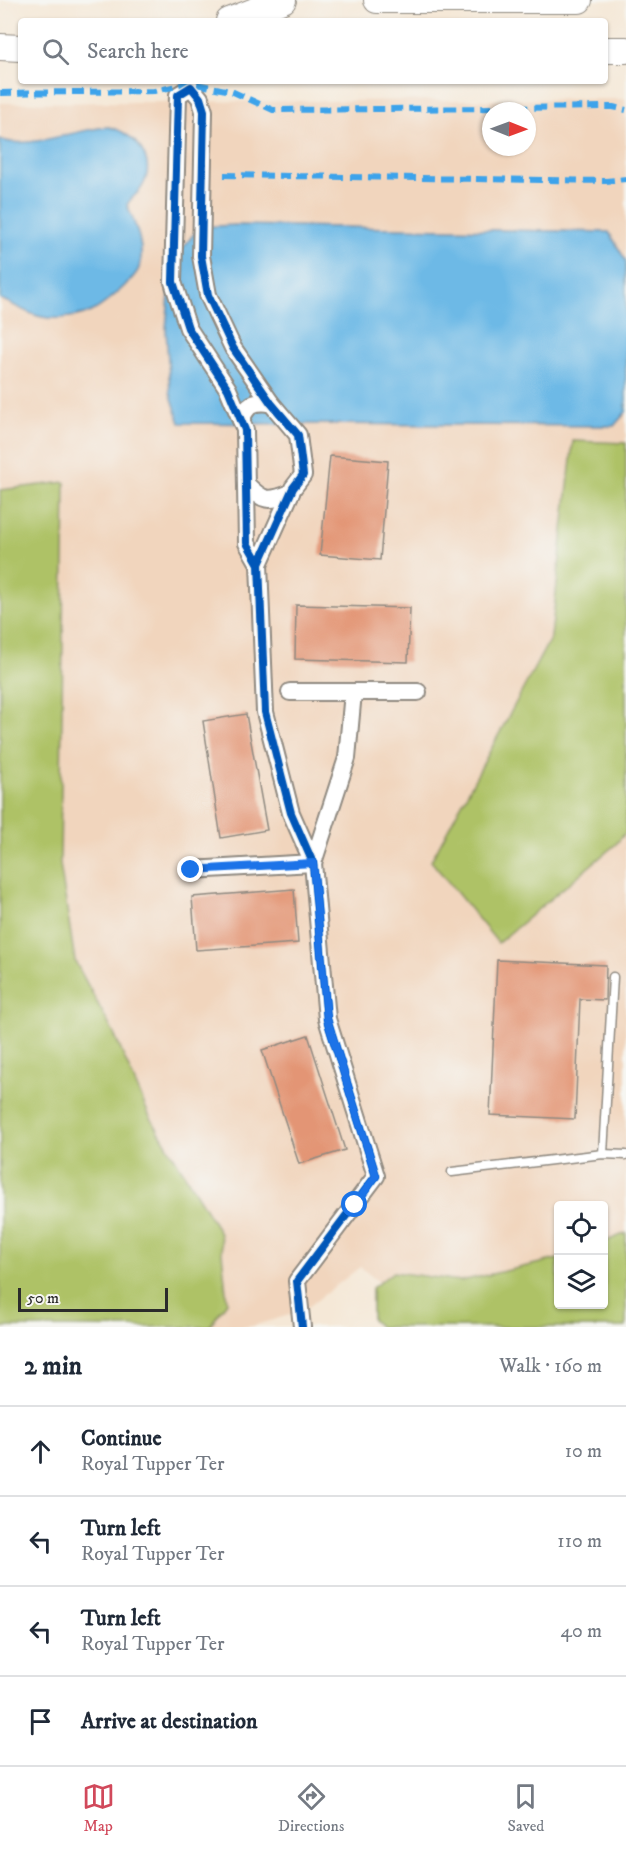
<!DOCTYPE html>
<html lang="en">
<head>
<meta charset="utf-8">
<style>
	body { margin:0; font-family:"IM FELL DW Pica",serif; background:#f2f2f3; color:#1f2937 }
	.controls { position:absolute; right:18px; bottom:18px; display:grid; overflow:hidden; border-radius:6px; box-shadow:0 2px 4px #0004 }
	.controls button { width:54px; height:54px; display:grid; place-items:center; padding:0; border:0; border-bottom:2px solid #e0e1e3; background:#fff; color:#1f2937; font:30px sans-serif }
	.compass { position:absolute; left:482px; top:102px; width:54px; height:54px; border-radius:50%; background:#fff; box-shadow:0 2px 4px #0004; rotate:91deg }
	.scale { position:absolute; left:18px; bottom:15px; width:150px; box-sizing:border-box; padding-left:6px; border:3px solid #2b2b2b; border-top:0; font-size:16px; line-height:21px; white-space:nowrap; color:#2b2b2b; -webkit-text-stroke:4px #f6f6f2; paint-order:stroke }
	.stop { position:absolute; width:18px; height:18px; margin:-14px; border:4px solid #1a73e8; border-radius:50%; background:#fff }
	.stop.end { background:#1a73e8; border-color:#fff; box-shadow:0 2px 6px #0008 }
	.list { margin:0; padding:0; list-style:none }
	h2 { display:flex; justify-content:space-between; align-items:center; height:78px; margin:0; padding:0 24px; font-size:26px }
	h2 small { font-size:20px; font-weight:400; color:#747a83 }
	.list li { display:grid; grid-template-columns:39px 1fr auto; gap:18px; align-items:center; box-sizing:border-box; height:90px; padding:0 24px; border-top:2px solid #e0e1e3 }
	.list b { display:block; font-size:22px; white-space:nowrap }
	.list p { margin:0; font-size:20px; white-space:nowrap; color:#747a83 }
	.list em { font-size:20px; font-style:normal; color:#747a83 }
	.icon { flex:none; width:33px; height:33px; fill:none; stroke:currentColor; stroke-width:2; stroke-linecap:round; stroke-linejoin:round }
	.map { position:relative; flex:none; width:626px; height:1327px; overflow:hidden }
	.search { position:absolute; background:#fff; box-shadow:0 2px 4px #0004; left:18px; right:18px; top:18px; height:66px; display:flex; align-items:center; gap:15px; box-sizing:border-box; padding:0 21px; border-radius:6px; color:#747a83; font-size:22px }
	.sheet { height:438px; background:#fff }
	nav { display:flex; justify-content:space-around; align-items:center; box-sizing:border-box; height:84px; border-top:2px solid #e0e1e3; background:#fff; font-size:16px; color:#747a83 }
	nav a { display:grid; justify-items:center; gap:3px }
	nav .on { color:#d1495b }
	.map>svg:first-child { display:block }
	.built { fill:#f1d5bd; fill-rule:evenodd }
	.green { fill:#aec266; stroke:#6c7648; stroke-width:1.5 }
	.water { fill:#6db9e6; stroke:#4c7288; stroke-width:1.5 }
	.building { fill:#e39574 }
	.lines { fill:none; stroke-linecap:round; stroke-linejoin:round }
	.lane-casing { stroke:#908a81; stroke-width:11 }
	.street-casing { stroke:#908a81; stroke-width:20 }
	.primary-casing { stroke:#908a81; stroke-width:28 }
	.lane { stroke:#fff; stroke-width:8 }
	.street { stroke:#fff; stroke-width:16 }
	.primary { stroke:#fff; stroke-width:26 }
	.quiet { stroke:#3ea3eb; stroke-width:6; stroke-dasharray:12 6; stroke-linecap:butt }
	.cycleway-casing { stroke:#f6f6f2; stroke-width:11 }
	.cycleway { stroke:#0057b8; stroke-width:8 }
	.route { stroke:#1a73e8; stroke-width:8 }
</style>
</head>
<body>
<div class="map">
<svg width="626" height="1327" viewBox="0 0 626 1327">
	<rect width="100%" height="100%" fill="#f6f6f2"/>
	<filter id="ink" filterUnits="userSpaceOnUse"><feTurbulence type="fractalNoise" baseFrequency=".0167" numOctaves="2"/><feDisplacementMap in="SourceGraphic" scale="12" xChannelSelector="R" yChannelSelector="G"/><feConvolveMatrix kernelMatrix="1 2 1 2 8 2 1 2 1" color-interpolation-filters="sRGB"/></filter>
	<filter id="wash" filterUnits="userSpaceOnUse"><feTurbulence type="fractalNoise" baseFrequency=".008" numOctaves="4" result="noise"/><feDisplacementMap in="SourceGraphic" scale="24" xChannelSelector="R" yChannelSelector="G"/><feGaussianBlur stdDeviation="1.35" result="paint"/><feColorMatrix in="noise" values="0 0 0 0 0 0 0 0 0 0 0 0 0 0 0 0 0 1.4 0 .05"/><feComposite in="paint" operator="in"/></filter>
	<g filter="url(#wash)">
		<rect width="100%" height="100%" fill="#f5e8d7"/>
		<path class="built" d="M626,99V261L609,232L181,423L614,426L626,412V443L573,441L551,637L431,861L498,943L616,844L626,832V1233L604,1242V1206H558V1259L461,1281L393,1272L379,1282L360,1267L303,1311L249,1327H209L227,1302L114,1034L75,961L60,864L65,482L0,490V299L40,317L139,270L141,259L138,230L127,205L142,189L92,128L20,143L0,139V103ZM491,111H527V147H491Z"/>
		<g class="green">
			<polygon points="573,441 626,443 626,832 616,844 498,943 431,861 551,637"/>
			<polygon points="65,482 60,864 75,961 114,1034 149,1115 220,1233 227,1302 209,1327 0,1327 0,490"/>
			<polygon points="626,1233 626,1327 380,1327 372,1320 372,1288 393,1272 461,1281 558,1259 558,1304 604,1304 604,1242"/>
		</g>
		<g class="water">
			<path d="M109,127C135,133 158,160 142,187C138,194 130,198 127,205C135,224 146,247 139,268C135,279 100,310 88,313C75,317 56,320 42,317C29,315 14,304 0,299V139C27,151 78,128 109,127Z"/>
			<polygon points="235,225 609,232 626,261 626,412 614,426 180,423 170,392 166,329 172,262 199,227"/>
		</g>
		<g id="blocks">
			<g class="building">
				<polygon points="330,456 388,461 380,560 320,555"/>
				<polygon points="296,605 410,608 408,662 295,659"/>
				<polygon points="246,714 267,830 221,838 203,721"/>
				<polygon points="294,889 298,943 196,950 192,897"/>
				<polygon points="497,960 606,965 605,1000 580,999 575,1119 490,1115"/>
				<polygon points="308,1035 345,1150 299,1164 262,1050"/>
			</g>
		</g>
	</g>
	<g filter="url(#ink)">
		<use href="#blocks" fill-opacity="0" stroke="#908a81" stroke-width="1.5"/>
		<g class="lines">
			<g class="lane-casing">
				<g id="lane">
					<polyline points="603,1154 613,977"/>
					<polyline points="452,1172 603,1154 626,1155"/>
				</g>
			</g>
			<g class="street-casing">
				<g id="street">
					<path d="M241,420C248,404 253,401 271,403"/>
					<path d="M246,484C264,502 268,502 291,493"/>
					<polyline points="259,564 293,488 303,475 298,435 271,403 233,348 208,295 201,256 204,111 200,98 191,87 178,95 173,282 188,328 228,389 245,430 247,543 259,564 265,712 291,813 313,863 327,1019 376,1176 297,1281 302,1327"/>
					<polyline points="290,692 418,692"/>
					<polyline points="191,870 313,863 347,758 353,692"/>
				</g>
			</g>
			<g class="primary-casing">
				<g id="primary">
					<polyline points="377,0 579,0"/>
					<polyline points="229,21 283,0"/>
					<polyline points="0,47 21,48"/>
					<polyline points="605,50 626,50"/>
				</g>
			</g>
			<use href="#lane" class="lane"/>
			<use href="#street" class="street"/>
			<use href="#primary" class="primary"/>
			<g class="quiet">
				<polyline points="0,93 154,91 191,83 231,91 273,110 613,107 626,110"/>
				<polyline points="224,175 606,181 626,179"/>
			</g>
			<g class="cycleway-casing">
				<polyline id="cycleway" points="259,564 293,488 303,475 298,435 271,403 233,348 208,295 201,256 204,111 200,98 191,87 178,95 173,282 188,328 228,389 245,430 247,543 259,564 265,712 291,813 313,863 327,1019 376,1176 297,1281 302,1327"/>
			</g>
			<use href="#cycleway" class="cycleway"/>
		</g>
	</g>
	<g class="lines" filter="url(#ink)">
		<polyline class="route" points="191,870 313,863 327,1019 376,1176 355,1205"/>
	</g>
</svg>
<div class="controls">
<button><svg class="icon" aria-label="locate" viewBox="0 0 24 24"><circle cx="12" cy="12" r="6"/><path d="M12 2v4M12 18v4M2 12h4M18 12h4"/></svg></button>
<button><svg class="icon" aria-label="layers" viewBox="0 0 24 24"><path d="M12 4l9 5-9 5-9-5zM3 14l9 5 9-5"/></svg></button>
</div>
<svg class="compass" viewBox="-18 -18 36 36"><path d="M0-13l5 13h-10z" fill="#e53935"/><path d="M0 13l5-13h-10z" fill="#747a83"/></svg>
<div class="scale">50 m</div>
<div class="stop" style="left:355px;top:1205px"></div>
<div class="stop end" style="left:191px;top:870px"></div>
<div class="search"><svg class="icon" aria-label="search" viewBox="0 0 24 24"><circle cx="10" cy="10" r="6"/><path d="M15 15l6 6"/></svg>Search here</div>
</div>
<section class="sheet">
<h2>2 min<small>Walk · 160 m</small></h2>
<ul class="list">
<li><svg class="icon" aria-label="ahead" viewBox="0 0 24 24"><path d="M12 20V5M6 11l6-6 6 6"/></svg><div><b>Continue</b><p>Royal Tupper Ter</p></div><em>10 m</em></li>
<li><svg class="icon" aria-label="left" viewBox="0 0 24 24"><path d="M17 20v-9H6M10 6l-5 5 5 5"/></svg><div><b>Turn left</b><p>Royal Tupper Ter</p></div><em>110 m</em></li>
<li><svg class="icon" aria-label="left" viewBox="0 0 24 24"><path d="M17 20v-9H6M10 6l-5 5 5 5"/></svg><div><b>Turn left</b><p>Royal Tupper Ter</p></div><em>40 m</em></li>
<li><svg class="icon" aria-label="arrive" viewBox="0 0 24 24"><path d="M6 21V4h12l-3 4 3 4H6"/></svg><div><b>Arrive at destination</b></div></li>
</ul>
</section>
<nav>
<a class="on"><svg class="icon" aria-label="map" viewBox="0 0 24 24"><path d="M3 6l6-2 6 2 6-2v14l-6 2-6-2-6 2zM9 4v14M15 6v14"/></svg>Map</a>
<a><svg class="icon" aria-label="directions" viewBox="0 0 24 24"><path d="M12 3l9 9-9 9-9-9zM9 14v-3h6M13 9l2 2-2 2"/></svg>Directions</a>
<a><svg class="icon" aria-label="saved" viewBox="0 0 24 24"><path d="M7 4h10v16l-5-4-5 4z"/></svg>Saved</a>
</nav>
</body>
</html>
